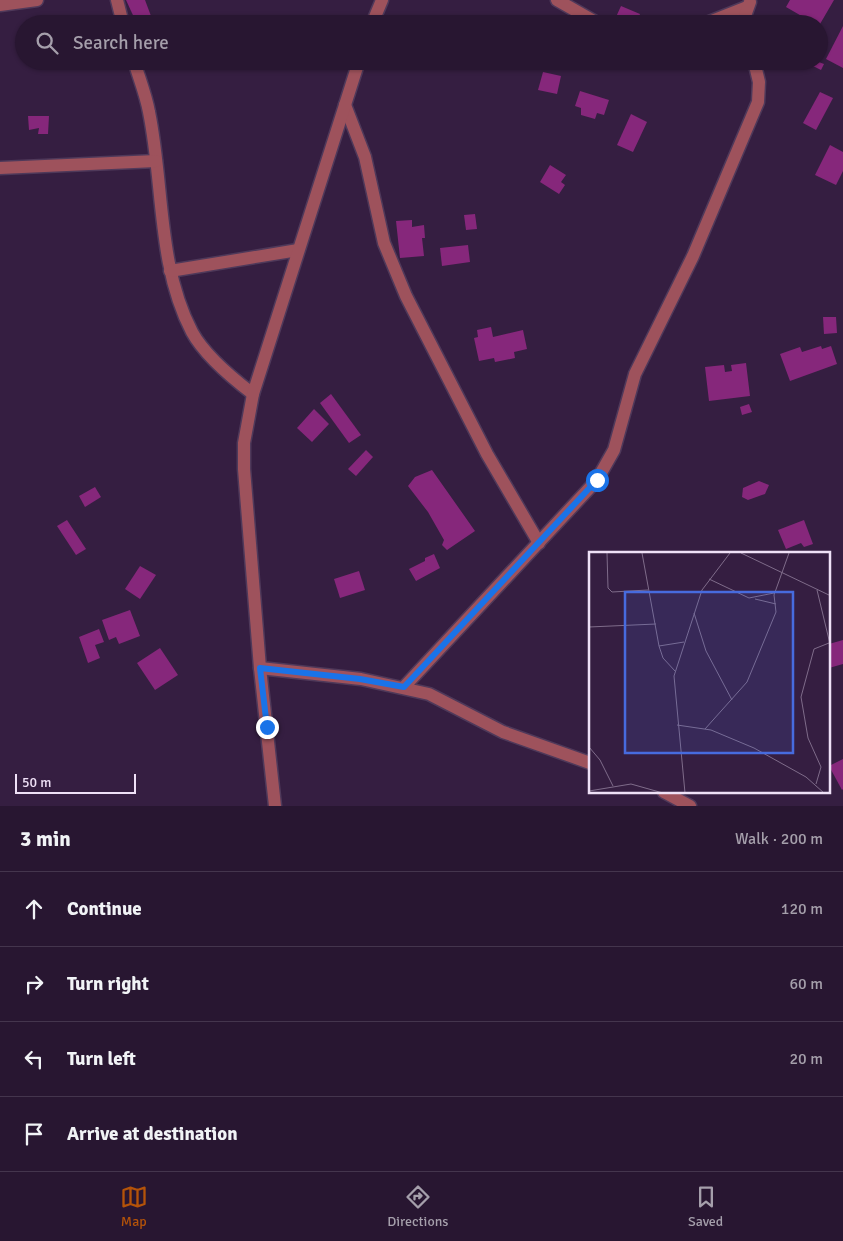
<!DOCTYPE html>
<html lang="en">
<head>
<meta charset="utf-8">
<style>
	body { margin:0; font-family:Signika,sans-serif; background:#301f39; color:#f1f3f6 }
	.scale { position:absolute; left:15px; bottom:12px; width:121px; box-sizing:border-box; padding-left:5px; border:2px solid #efe1f7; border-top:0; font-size:14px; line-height:18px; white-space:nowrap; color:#efe1f7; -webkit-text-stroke:4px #351e41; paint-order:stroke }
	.stop { position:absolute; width:15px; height:15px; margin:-11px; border:4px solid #1a73e8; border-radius:50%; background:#fff }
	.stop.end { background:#1a73e8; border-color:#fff; box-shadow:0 1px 5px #0008 }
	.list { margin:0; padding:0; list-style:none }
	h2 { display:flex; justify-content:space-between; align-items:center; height:65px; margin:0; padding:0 20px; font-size:21px }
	h2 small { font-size:16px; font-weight:400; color:#a59fab }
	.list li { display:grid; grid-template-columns:32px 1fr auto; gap:15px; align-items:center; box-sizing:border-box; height:75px; padding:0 20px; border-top:1px solid #44354d }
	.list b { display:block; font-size:19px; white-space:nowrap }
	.list em { font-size:16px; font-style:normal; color:#a59fab }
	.icon { flex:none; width:28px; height:28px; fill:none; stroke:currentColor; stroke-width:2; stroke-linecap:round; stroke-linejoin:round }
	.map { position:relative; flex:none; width:843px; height:806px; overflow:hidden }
	.search { position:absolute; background:#281631; box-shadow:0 1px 4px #0004; left:15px; right:15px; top:15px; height:55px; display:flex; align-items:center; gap:12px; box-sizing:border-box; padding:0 18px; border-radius:28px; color:#a59fab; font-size:19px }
	.sheet { height:365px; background:#281631 }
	nav { display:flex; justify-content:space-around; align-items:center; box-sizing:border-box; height:70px; border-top:1px solid #44354d; background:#281631; font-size:14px; color:#a59fab }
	nav a { display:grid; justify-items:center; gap:2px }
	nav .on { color:#b45309 }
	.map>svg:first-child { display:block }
	.building { fill:#86277b }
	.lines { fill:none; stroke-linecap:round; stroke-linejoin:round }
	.minor-casing { stroke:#4f395a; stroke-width:15 }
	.minor { stroke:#9e525c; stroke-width:12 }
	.route { stroke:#1a73e8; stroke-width:6 }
	.inset-road { fill:none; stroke:#7f6c8a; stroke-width:1 }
	.view { fill:#476bde; fill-opacity:0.15; stroke:#476bde; stroke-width:2.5 }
	.inset-edge { fill:none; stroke:#efe1f7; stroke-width:2.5 }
</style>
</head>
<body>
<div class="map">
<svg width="843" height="806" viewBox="0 0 843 806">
	<rect width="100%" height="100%" fill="#351e41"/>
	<g class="building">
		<polygon points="126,0 145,0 154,24 137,24"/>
		<polygon points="790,0 834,0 820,24 802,24 805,18 786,7"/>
		<polygon points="621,6 640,14 636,24 616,17"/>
		<polygon points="843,26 843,68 826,59"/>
		<polygon points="785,61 801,61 797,68"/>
		<polygon points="816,61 824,64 821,70 813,66"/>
		<polygon points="543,72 561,76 557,94 538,90"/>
		<polygon points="580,91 609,100 604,115 597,113 595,119 581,115 581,108 575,106"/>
		<polygon points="820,92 833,98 816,130 803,123"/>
		<polygon points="631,114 647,122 633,152 617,145"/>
		<polygon points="28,116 49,116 48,134 38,134 39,128 29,130"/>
		<polygon points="830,145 843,152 843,171 836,185 815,175"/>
		<polygon points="550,165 566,175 561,182 565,185 559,194 540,182"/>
		<polygon points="475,214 477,229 466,230 464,215"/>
		<polygon points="412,220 412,227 424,225 425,238 422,238 424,256 400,258 396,221"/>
		<polygon points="468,245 470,262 442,266 440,248"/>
		<polygon points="823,317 836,317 837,333 824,334"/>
		<polygon points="491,327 493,337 523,330 527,349 514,352 515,358 495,362 494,358 479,361 474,338 478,337 477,330"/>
		<polygon points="821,346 822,349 831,346 837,364 790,381 780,354 800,347 802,352"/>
		<polygon points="746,363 750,396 709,401 705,367 724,365 725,372 732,371 731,365"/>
		<polygon points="331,394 361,435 349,443 320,403"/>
		<polygon points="749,404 752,412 742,415 740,407"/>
		<polygon points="314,409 329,424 312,442 297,428"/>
		<polygon points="366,450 373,457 356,476 348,469"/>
		<polygon points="432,470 475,531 447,550 442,545 444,540 428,512 408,486 415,477"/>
		<polygon points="759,481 769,485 765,494 748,500 742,497 743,488"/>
		<polygon points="95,487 101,497 85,507 79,496"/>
		<polygon points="67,520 86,549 76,555 57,526"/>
		<polygon points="804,520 813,544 804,547 801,543 786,549 778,530"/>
		<polygon points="434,554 440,568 416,581 409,569 425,561 425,558"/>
		<polygon points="140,566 156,575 140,599 125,589"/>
		<polygon points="359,571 365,590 340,598 334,579"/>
		<polygon points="130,610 140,636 119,644 116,637 109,640 102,620"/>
		<polygon points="99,629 104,642 95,645 100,658 88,663 79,637"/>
		<polygon points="843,640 843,664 829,668 829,644"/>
		<polygon points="160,648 178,675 155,690 137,663"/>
		<polygon points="843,759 843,789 842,790 829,766"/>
	</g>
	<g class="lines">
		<g class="minor-casing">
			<g id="minor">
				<polyline points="117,0 123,24"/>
				<polyline points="557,0 599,24"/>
				<polyline points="0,5 37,0"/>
				<polyline points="372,24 382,0"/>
				<polyline points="704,24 747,7"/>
				<polyline points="745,24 745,16 750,2"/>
				<path d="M134,61C139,78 146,95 149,112C164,185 157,265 192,332C205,356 232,378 253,394"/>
				<polyline points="724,61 755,63"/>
				<polyline points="345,105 365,157 384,243 406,296 487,454 539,543"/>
				<polyline points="0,168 156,161"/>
				<polyline points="170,271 298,250"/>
				<polyline points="260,668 361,679 429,694 503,732 590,763"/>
				<polyline points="404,687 597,480 614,450 635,374 693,256 758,102 759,82 754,61"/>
				<polyline points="664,792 690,806"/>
				<polyline points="275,806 260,668 244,469 244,443 253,394 359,61"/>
			</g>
		</g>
		<use href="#minor" class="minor"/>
	</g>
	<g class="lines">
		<polyline class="route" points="267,727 260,668 360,679 404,687 597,480"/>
	</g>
	<g transform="translate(589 552)">
		<rect width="241" height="241" fill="#351e41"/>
		<path class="inset-road" d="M18,1L19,36L23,40L59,38M53,1L70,94L74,106L86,119M152,1L242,44M120,27L160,46L185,41M228,38L241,92M166,47L187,52M105,61L117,99L143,148M0,75L67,72M70,94L95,90M88,173L122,178L165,196L217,225L235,241M116,177L158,130L187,60L185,43L200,1M0,195L11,208L24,234M227,232L232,215L219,186L212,145L225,97L240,91M0,239L42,232L74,241M96,241L85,124L113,38L141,1"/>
		<path class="view" d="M36,40H204V201H36Z"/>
		<rect width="241" height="241" class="inset-edge"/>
	</g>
</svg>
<div class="scale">50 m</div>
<div class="stop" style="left:597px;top:480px"></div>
<div class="stop end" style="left:267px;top:727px"></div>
<div class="search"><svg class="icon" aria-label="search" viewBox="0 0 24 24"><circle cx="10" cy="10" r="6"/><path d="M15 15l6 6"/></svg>Search here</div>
</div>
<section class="sheet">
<h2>3 min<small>Walk · 200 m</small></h2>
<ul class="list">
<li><svg class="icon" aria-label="ahead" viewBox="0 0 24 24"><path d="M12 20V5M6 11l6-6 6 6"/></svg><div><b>Continue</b></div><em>120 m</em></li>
<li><svg class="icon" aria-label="right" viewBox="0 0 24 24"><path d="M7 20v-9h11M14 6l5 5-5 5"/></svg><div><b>Turn right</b></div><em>60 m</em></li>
<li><svg class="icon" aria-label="left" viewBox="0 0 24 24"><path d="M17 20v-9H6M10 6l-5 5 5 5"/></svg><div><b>Turn left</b></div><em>20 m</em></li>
<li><svg class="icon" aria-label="arrive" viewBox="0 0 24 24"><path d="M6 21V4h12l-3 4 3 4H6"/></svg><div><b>Arrive at destination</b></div></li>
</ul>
</section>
<nav>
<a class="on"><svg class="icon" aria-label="map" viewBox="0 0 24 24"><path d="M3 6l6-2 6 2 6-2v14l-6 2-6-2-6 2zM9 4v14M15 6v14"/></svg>Map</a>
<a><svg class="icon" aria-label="directions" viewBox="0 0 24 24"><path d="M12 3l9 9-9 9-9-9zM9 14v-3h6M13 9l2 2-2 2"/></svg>Directions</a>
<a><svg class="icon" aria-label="saved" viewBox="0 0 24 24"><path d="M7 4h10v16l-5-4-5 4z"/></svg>Saved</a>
</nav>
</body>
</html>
